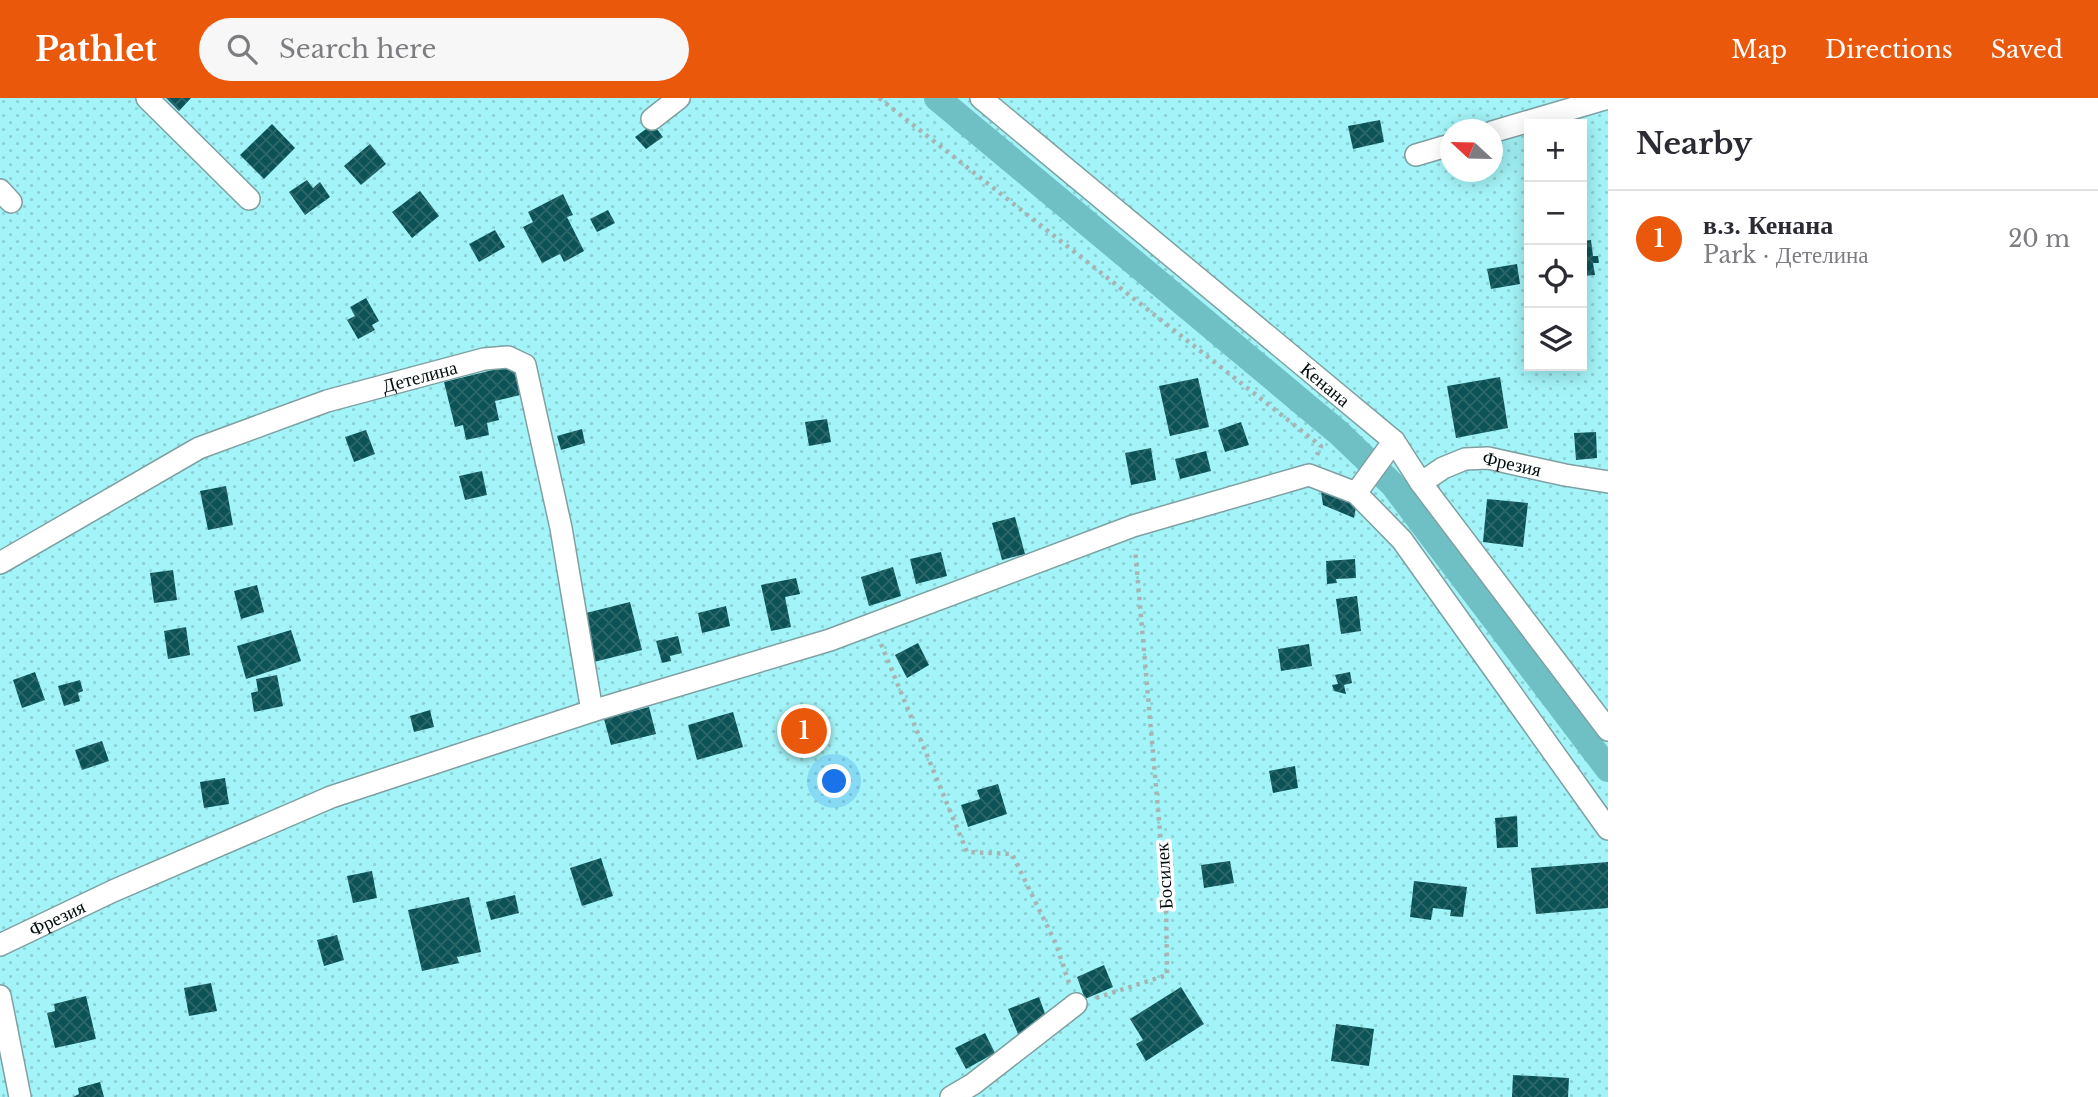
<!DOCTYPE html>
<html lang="en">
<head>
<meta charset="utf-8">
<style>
	body { margin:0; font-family:"Libre Baskerville",serif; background:#f7f7f7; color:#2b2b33 }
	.controls { position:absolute; right:21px; top:21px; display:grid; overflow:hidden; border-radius:0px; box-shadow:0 4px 18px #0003 }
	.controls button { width:63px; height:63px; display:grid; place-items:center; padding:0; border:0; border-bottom:2px solid #e1e1e2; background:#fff; color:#2b2b33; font:35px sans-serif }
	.compass { position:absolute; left:1440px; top:21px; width:63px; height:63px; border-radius:50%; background:#fff; box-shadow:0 4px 18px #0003; rotate:292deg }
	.you { position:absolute; left:835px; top:684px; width:24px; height:24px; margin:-18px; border:5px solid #fff; border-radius:50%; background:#1a73e8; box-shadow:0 0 0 10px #1a73e833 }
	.badge { display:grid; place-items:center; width:46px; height:46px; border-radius:50%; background:#ea580c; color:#fff; font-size:23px; font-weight:700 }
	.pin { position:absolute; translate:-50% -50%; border:4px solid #fff; box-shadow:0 2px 7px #0006 }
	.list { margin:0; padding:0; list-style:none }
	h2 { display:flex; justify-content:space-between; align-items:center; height:91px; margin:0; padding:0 28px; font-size:30px }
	h2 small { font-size:23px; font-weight:400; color:#7c7c81 }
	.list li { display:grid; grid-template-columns:46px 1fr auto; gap:21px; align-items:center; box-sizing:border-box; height:98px; padding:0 28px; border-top:2px solid #e1e1e2 }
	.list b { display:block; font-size:26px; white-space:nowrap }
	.list p { margin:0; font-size:23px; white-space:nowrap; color:#7c7c81 }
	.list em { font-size:23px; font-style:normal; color:#7c7c81 }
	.icon { flex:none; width:38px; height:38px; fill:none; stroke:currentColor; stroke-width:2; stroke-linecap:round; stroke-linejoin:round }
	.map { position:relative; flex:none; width:1608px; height:999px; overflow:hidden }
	header { display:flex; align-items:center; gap:42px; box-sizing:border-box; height:98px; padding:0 35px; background:#ea580c; color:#fff }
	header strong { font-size:33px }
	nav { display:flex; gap:38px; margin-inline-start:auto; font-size:24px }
	.search { width:490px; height:63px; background:#f7f7f7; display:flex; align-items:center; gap:18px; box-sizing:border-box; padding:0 24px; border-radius:38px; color:#7c7c81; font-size:26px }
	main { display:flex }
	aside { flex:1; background:#fff }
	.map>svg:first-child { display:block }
	.garden { fill:url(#garden-dots); fill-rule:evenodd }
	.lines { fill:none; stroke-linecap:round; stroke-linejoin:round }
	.canal { stroke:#6ec0c5; stroke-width:26 }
	.building { fill:url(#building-cross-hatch) }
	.street-casing { stroke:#7fa0a2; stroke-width:24 }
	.path { stroke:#a7b4b5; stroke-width:4.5; stroke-dasharray:3.5 5; stroke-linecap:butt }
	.street { stroke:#fff; stroke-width:21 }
	.labels { text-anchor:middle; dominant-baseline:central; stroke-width:7; stroke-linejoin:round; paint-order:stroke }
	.street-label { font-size:19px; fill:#030e0e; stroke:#fff }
</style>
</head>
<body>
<header>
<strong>Pathlet</strong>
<div class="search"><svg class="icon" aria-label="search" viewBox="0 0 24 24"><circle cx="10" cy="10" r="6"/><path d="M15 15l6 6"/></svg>Search here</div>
<nav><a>Map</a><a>Directions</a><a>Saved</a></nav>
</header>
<main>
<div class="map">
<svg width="1608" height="999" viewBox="0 0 1608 999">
	<defs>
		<pattern id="garden-dots" width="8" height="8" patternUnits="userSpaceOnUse" patternTransform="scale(1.75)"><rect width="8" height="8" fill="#a3f4f8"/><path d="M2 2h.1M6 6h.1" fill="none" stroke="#8bd0d3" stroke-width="1.8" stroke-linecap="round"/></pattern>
		<pattern id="building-cross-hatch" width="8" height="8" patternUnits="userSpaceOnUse" patternTransform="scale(1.75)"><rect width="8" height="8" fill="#0b5357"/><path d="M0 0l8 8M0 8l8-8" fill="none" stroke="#2d676a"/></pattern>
	</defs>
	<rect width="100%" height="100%" fill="#effdfe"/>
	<path class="garden" d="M0,0H1608V999H0ZM1529,26H1582V268H1529ZM1450,32H1492V74H1450Z"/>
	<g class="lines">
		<polyline class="canal" points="937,0 1339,335 1393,387 1608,671"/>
	</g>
	<g class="building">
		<polygon points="166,0 191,0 179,13"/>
		<polygon points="1380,22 1384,44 1353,51 1348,28"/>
		<polygon points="272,26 295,50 264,81 240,57"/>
		<polygon points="653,26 663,39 646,51 635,39"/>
		<polygon points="370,46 386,66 361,87 344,68"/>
		<polygon points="307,82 313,90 320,84 330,99 305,117 289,94"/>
		<polygon points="420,93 439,118 412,140 392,114"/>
		<polygon points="563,96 573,117 567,119 584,153 564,164 560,156 542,165 523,129 533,124 528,114"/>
		<polygon points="608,112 615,125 597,134 590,121"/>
		<polygon points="495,132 505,149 479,164 469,146"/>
		<polygon points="1591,142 1593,158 1598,158 1599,165 1593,165 1595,177 1582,178 1582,143"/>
		<polygon points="1517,166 1520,186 1491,191 1487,171"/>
		<polygon points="366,200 379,223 372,227 375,232 358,241 347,222 355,218 350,209"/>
		<polygon points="513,267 520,297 495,303 499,322 487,325 489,337 466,342 463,327 455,329 444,284"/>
		<polygon points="1500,279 1508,330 1456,340 1447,288"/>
		<polygon points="1198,280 1209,329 1170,338 1159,288"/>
		<polygon points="827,321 831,344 809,348 805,324"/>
		<polygon points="1241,324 1249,347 1225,354 1218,332"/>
		<polygon points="582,331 585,345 561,352 557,338"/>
		<polygon points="366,332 375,356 354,364 345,339"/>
		<polygon points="1596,334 1597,360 1576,362 1574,335"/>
		<polygon points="1151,350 1156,382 1131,387 1125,355"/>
		<polygon points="1206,353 1211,373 1180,381 1175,361"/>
		<polygon points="482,373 487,397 465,402 459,378"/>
		<polygon points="1320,387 1357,403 1354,420 1323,407"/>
		<polygon points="226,388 233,427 208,432 200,393"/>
		<polygon points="1487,401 1528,405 1523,449 1483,444"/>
		<polygon points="1015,419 1025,456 1002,462 992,425"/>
		<polygon points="941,454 947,478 916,486 910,461"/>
		<polygon points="1355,461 1356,480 1336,481 1337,485 1327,486 1326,463"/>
		<polygon points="893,469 901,498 869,508 861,479"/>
		<polygon points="173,472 177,502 154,505 150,475"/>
		<polygon points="796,480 800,496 785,499 791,529 771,533 761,487"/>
		<polygon points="257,487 264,514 241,521 234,493"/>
		<polygon points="1357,498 1361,533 1341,536 1336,501"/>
		<polygon points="630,504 642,552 594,564 582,516"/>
		<polygon points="726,508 730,528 702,535 698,515"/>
		<polygon points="186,529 190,557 168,561 164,533"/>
		<polygon points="291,532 301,563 246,581 237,548"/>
		<polygon points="678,538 682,555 670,558 671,563 662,565 656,543"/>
		<polygon points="918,545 929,567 907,580 895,557"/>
		<polygon points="1309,546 1312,568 1281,573 1278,551"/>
		<polygon points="35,574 45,602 22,610 13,582"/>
		<polygon points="1350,574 1352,585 1344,587 1346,596 1334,593 1332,587 1338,586 1335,577"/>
		<polygon points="277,577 283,608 254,614 251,595 258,593 256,581"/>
		<polygon points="80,582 83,593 78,595 80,603 64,608 58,588"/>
		<polygon points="649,609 656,636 611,647 604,621"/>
		<polygon points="430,612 434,629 414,634 410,618"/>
		<polygon points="733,614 743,649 697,662 688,627"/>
		<polygon points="102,643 109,663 82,672 75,652"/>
		<polygon points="1295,668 1298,690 1273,695 1269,673"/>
		<polygon points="225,680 229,706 204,710 200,684"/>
		<polygon points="998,686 1007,716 968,729 961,707 980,701 977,692"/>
		<polygon points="1517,718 1518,749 1497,750 1495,720"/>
		<polygon points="601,760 613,798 582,808 570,770"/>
		<polygon points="1230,763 1234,785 1204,790 1201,767"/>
		<polygon points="1608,764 1608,810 1536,816 1531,770"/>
		<polygon points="372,773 377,800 353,805 347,778"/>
		<polygon points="1414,783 1467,789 1463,819 1450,818 1451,812 1433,810 1431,822 1410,819"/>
		<polygon points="515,797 519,815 491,822 486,804"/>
		<polygon points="469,799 481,854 457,859 459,865 422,873 408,812"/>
		<polygon points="337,837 344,862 324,868 317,842"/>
		<polygon points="1104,867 1113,889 1085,901 1077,879"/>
		<polygon points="211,885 217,913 189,918 184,890"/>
		<polygon points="1181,889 1204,926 1146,963 1136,946 1143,942 1130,921"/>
		<polygon points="86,898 96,941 55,950 47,915 55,913 54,906"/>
		<polygon points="1039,899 1048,924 1018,936 1008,911"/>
		<polygon points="1336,926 1374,931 1369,968 1331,963"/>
		<polygon points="985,935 995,955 966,971 955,950"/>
		<polygon points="1513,977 1569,980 1568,999 1512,999"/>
		<polygon points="100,984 104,999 73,999 79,996 78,990"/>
	</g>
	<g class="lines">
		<g class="street-casing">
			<g id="street">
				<polyline points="147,0 249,101"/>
				<path id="s1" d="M981,0L1394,343L1421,385L1608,632"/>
				<polyline points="652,21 679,0"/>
				<polyline points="1492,34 1608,0"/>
				<polyline points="1416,57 1450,47"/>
				<polyline points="0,92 11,104"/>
				<path id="s2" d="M1421,385L1443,370L1465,361L1488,360L1565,377L1608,384"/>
				<polyline points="1356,395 1394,343"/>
				<path id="s3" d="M0,465L199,350L327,303L484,261L508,259L525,267L561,430L592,613"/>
				<path id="s4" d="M0,847L113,793L331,699L592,613L830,542L1133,428L1309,377L1356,395L1402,442L1608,731"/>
				<polyline points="0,898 20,999"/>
				<polyline points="951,999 973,986 1076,906"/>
			</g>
		</g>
		<g class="path">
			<polyline points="879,0 1321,348 1317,357"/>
			<polyline points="881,546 967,754 1012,756 1056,846 1069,885"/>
			<polyline points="1096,900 1167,877 1166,802 1135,451"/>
		</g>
		<use href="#street" class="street"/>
	</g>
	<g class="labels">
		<g class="street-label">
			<text stroke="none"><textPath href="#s3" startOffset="462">Детелина</textPath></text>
			<text stroke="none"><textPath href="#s1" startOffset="448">Кенана</textPath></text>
			<text stroke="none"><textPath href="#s2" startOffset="98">Фрезия</textPath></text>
			<text transform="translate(1164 778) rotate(-94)">Босилек</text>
			<text stroke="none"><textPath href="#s4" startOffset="63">Фрезия</textPath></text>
		</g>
	</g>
</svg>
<div class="controls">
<button>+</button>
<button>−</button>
<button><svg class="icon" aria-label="locate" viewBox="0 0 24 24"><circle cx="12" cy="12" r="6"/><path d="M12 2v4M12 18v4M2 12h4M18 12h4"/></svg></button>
<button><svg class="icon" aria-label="layers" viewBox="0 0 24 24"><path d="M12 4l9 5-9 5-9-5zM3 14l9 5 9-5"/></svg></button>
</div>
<svg class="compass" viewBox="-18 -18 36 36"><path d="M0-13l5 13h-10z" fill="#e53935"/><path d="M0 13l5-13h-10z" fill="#7c7c81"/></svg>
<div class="you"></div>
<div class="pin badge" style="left:804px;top:633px">1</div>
</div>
<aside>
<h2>Nearby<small></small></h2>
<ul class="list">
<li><span class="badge">1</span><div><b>в.з. Кенана</b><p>Park · Детелина</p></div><em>20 m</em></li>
</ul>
</aside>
</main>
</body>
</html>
